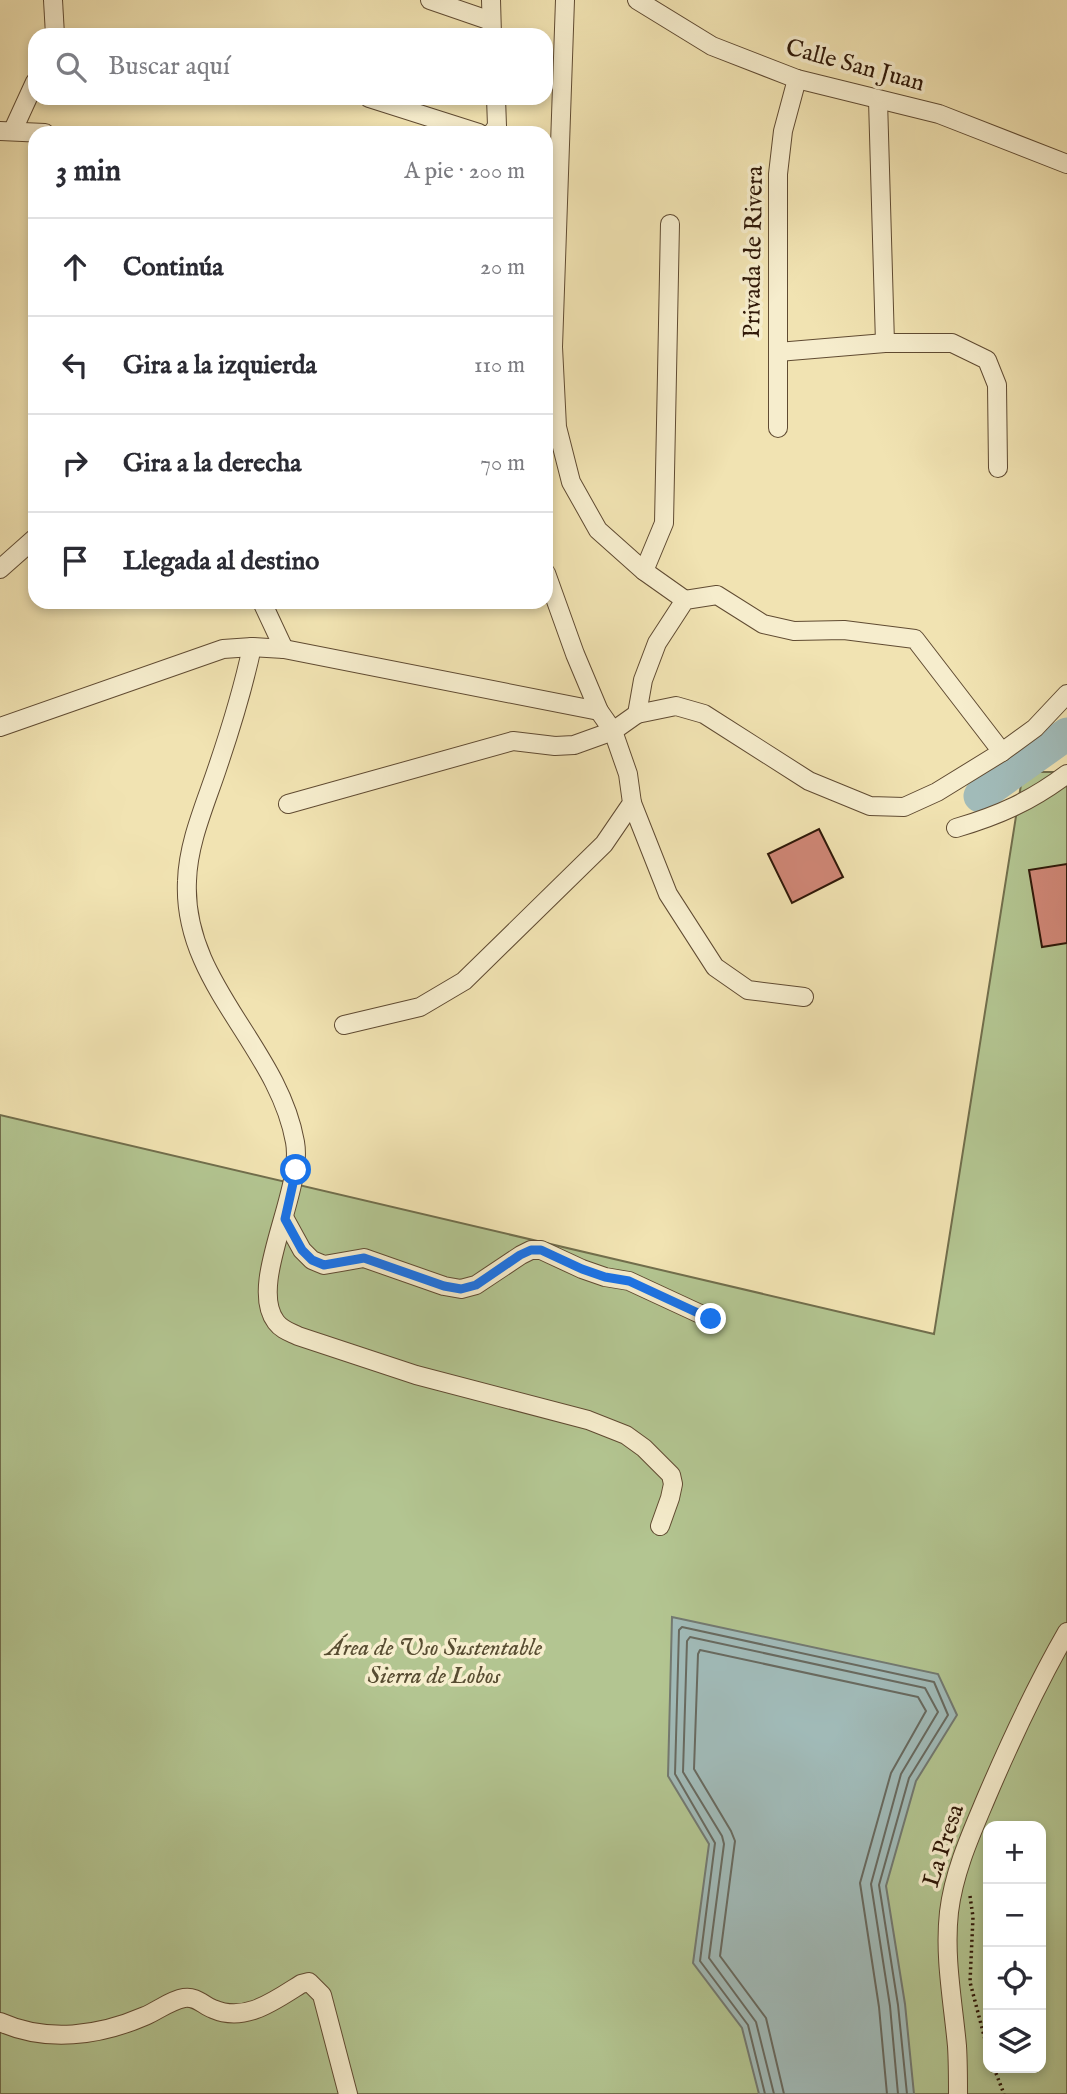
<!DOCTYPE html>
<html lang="es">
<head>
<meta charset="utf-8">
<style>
	body { margin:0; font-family:"IM FELL English",serif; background:#f7f7f7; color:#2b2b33 }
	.controls { position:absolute; right:21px; bottom:21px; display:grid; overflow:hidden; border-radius:14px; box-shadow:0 4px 10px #0003 }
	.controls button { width:63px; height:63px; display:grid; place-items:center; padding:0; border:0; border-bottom:2px solid #e1e1e2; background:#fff; color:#2b2b33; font:35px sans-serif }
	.stop { position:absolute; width:21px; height:21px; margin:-16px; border:5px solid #1a73e8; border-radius:50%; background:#fff }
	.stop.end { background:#1a73e8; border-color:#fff; box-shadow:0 2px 7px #0008 }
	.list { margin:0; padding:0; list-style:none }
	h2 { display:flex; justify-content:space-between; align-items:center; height:91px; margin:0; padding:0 28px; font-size:30px }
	h2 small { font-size:23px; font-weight:400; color:#7c7c81 }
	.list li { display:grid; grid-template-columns:46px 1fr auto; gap:21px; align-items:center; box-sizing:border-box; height:98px; padding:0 28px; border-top:2px solid #e1e1e2 }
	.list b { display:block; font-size:26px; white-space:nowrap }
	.list em { font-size:23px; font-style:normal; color:#7c7c81 }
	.icon { flex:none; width:38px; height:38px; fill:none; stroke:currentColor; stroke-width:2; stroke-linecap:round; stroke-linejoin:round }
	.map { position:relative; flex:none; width:1067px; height:2094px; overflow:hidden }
	.search { position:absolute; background:#fff; box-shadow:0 4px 10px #0003; left:28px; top:28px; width:525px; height:77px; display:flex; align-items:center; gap:18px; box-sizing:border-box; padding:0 24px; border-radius:21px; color:#7c7c81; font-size:26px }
	.panel { position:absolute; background:#fff; box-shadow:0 4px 10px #0003; left:28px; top:126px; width:525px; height:483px; border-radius:21px }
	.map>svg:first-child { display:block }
	.green { fill:#b3c591; stroke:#716e4c; stroke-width:2; fill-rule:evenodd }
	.water { fill:#a1bbb9; stroke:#737a72; stroke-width:2 }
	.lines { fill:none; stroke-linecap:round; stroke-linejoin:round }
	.shore { stroke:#686a60; stroke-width:2 }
	.river { stroke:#a1bbb9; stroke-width:33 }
	.building { fill:#d08777; stroke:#2f1808; stroke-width:2 }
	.minor-casing { stroke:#604b32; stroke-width:20 }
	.path { stroke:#2f1808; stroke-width:3.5; stroke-dasharray:2 3.5; stroke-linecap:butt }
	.minor { stroke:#f6edcd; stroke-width:18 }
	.route { stroke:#1a73e8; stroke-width:9 }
	.labels { text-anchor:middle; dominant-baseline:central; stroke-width:7; stroke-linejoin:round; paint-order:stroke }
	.street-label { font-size:24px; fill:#2f1808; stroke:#f6edcd }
	.park-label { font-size:24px; font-style:italic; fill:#574c31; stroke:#f6edcd }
</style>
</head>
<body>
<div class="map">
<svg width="1067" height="2094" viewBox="0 0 1067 2094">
	<rect width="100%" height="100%" fill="#f1e3b2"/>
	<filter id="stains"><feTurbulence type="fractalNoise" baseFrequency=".00286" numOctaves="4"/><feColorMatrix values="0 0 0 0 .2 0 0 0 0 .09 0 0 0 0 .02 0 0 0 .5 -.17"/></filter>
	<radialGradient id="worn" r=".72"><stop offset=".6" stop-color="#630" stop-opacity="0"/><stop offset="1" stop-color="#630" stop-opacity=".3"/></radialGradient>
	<path class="green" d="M1023,772H1067V2094H0V1115L934,1334ZM988,1826H1041V2068H988Z"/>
	<polygon class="water" points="672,1617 938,1674 957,1715 916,1781 886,1886 905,2004 914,2094 759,2094 742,2028 693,1963 709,1844 668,1776"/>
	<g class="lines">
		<g class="shore">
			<polyline points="765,2094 748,2025 700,1961 715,1843 675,1774 679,1630 682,1627 934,1682 948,1715 909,1778 879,1885 898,2005 907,2094"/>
			<polyline points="774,2094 756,2022 709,1958 724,1844 722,1836 683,1772 687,1641 690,1637 925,1688 938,1712 901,1774 871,1884 890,2006 898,2094"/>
			<polyline points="784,2094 766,2018 720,1956 735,1841 731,1831 694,1769 698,1654 700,1650 918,1697 926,1711 891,1773 860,1883 879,2007 887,2094"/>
		</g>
		<polyline class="river" points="980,796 1067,734"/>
	</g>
	<g class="building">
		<polygon points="819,829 843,877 792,903 768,854"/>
		<polygon points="1067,864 1067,943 1042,947 1029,870"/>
	</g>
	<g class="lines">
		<g class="minor-casing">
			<g id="minor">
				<polyline points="53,0 55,35"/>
				<polyline points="430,0 491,21"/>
				<polyline points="491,0 492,35"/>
				<polyline points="565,0 553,347 557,427 571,482 598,530 644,571 685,600"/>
				<polyline points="637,0 712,46 797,79 939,114 1067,164"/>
				<polyline points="369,98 479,133"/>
				<polyline points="878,100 885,343"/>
				<polyline points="13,130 35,82"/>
				<polyline points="0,131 45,133"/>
				<polyline points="492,133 497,126 496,98"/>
				<polyline points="778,352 885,343 952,343 987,360 997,385 998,468"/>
				<polyline points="778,428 778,174 783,131 797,79"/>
				<polyline points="0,569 35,538"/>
				<polyline points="644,571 664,523 670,224"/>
				<polyline points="262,602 284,649"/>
				<path d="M252,647C243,689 231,728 217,769C205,805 188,843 187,881C182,983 278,1046 295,1142C304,1192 247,1284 276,1322C282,1330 290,1332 298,1336L416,1375L588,1420L626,1435L644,1448L671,1475L673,1484L670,1498L660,1526"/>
				<polyline points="637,714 676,706 704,714 809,781 870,806 904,807 937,792 1002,752 1035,728 1067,694"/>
				<polyline points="0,727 223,649 252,647 284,649 599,711"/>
				<polyline points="632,803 668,894 715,967 748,990 804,997"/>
				<polyline points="288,804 513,741 555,746 574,745 613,731 637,714 643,680 657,643 685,600 717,595 763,624 794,631 844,630 915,639 1002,752"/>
				<path d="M956,828C1000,815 1031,801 1067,774"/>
				<polyline points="344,1025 420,1007 464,981 604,844 632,803 628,774 613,731 599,711 575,654 546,573"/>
				<polyline points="285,1219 302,1250 312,1260 324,1265 364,1258 444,1286 461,1289 476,1285 521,1255 531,1250 541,1250 582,1269 605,1277 629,1281 711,1319"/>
				<path d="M0,2022C47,2043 99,2036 145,2016C157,2011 171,2000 184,1998C196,1996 203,2005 213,2009C245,2023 274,2001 301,1984L309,1982L322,1995L348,2094"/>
				<path d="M958,2094C958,2078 958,2062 957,2046C953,2002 944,1957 949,1912C954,1871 971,1834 987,1796C1011,1740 1037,1684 1067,1632"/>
			</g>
		</g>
		<g class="path">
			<polyline points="970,1896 973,1917 970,1982 988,2051"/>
			<polyline points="994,2068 1004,2094"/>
		</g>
		<use href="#minor" class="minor"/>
	</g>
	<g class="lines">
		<polyline class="route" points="296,1170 285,1219 302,1250 312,1260 324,1265 364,1258 444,1286 461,1289 476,1285 520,1255 531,1250 541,1250 582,1269 605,1277 629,1281 711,1319"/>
	</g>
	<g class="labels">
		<g class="street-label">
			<text transform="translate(855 66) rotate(15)">Calle San Juan</text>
			<text transform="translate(754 252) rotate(-89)">Privada de Rivera</text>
			<text transform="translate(944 1846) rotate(-72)">La Presa</text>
		</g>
		<g class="park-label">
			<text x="434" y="1648">Área de Uso Sustentable<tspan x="434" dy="28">Sierra de Lobos</tspan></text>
		</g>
	</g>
	<rect width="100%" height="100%" filter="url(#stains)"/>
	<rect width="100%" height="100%" fill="url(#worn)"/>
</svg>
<div class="controls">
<button>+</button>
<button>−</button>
<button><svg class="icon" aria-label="locate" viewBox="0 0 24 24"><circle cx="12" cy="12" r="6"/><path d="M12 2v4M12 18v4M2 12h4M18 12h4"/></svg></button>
<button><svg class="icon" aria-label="layers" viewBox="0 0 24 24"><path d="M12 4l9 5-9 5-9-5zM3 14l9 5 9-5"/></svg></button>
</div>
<div class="stop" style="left:296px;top:1170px"></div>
<div class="stop end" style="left:711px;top:1319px"></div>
<div class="search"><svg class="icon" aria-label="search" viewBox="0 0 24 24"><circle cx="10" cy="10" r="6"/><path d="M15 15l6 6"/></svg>Buscar aquí</div>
<section class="panel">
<h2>3 min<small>A pie · 200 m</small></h2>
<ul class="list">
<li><svg class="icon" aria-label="ahead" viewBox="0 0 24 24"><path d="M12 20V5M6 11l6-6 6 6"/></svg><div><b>Continúa</b></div><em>20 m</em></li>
<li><svg class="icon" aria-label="left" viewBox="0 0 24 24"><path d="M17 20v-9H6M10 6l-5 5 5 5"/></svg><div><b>Gira a la izquierda</b></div><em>110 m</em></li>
<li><svg class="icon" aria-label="right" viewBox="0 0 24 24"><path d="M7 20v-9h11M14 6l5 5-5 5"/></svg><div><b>Gira a la derecha</b></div><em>70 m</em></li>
<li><svg class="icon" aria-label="arrive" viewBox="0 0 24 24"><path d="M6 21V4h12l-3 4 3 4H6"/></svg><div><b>Llegada al destino</b></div></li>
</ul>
</section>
</div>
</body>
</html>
